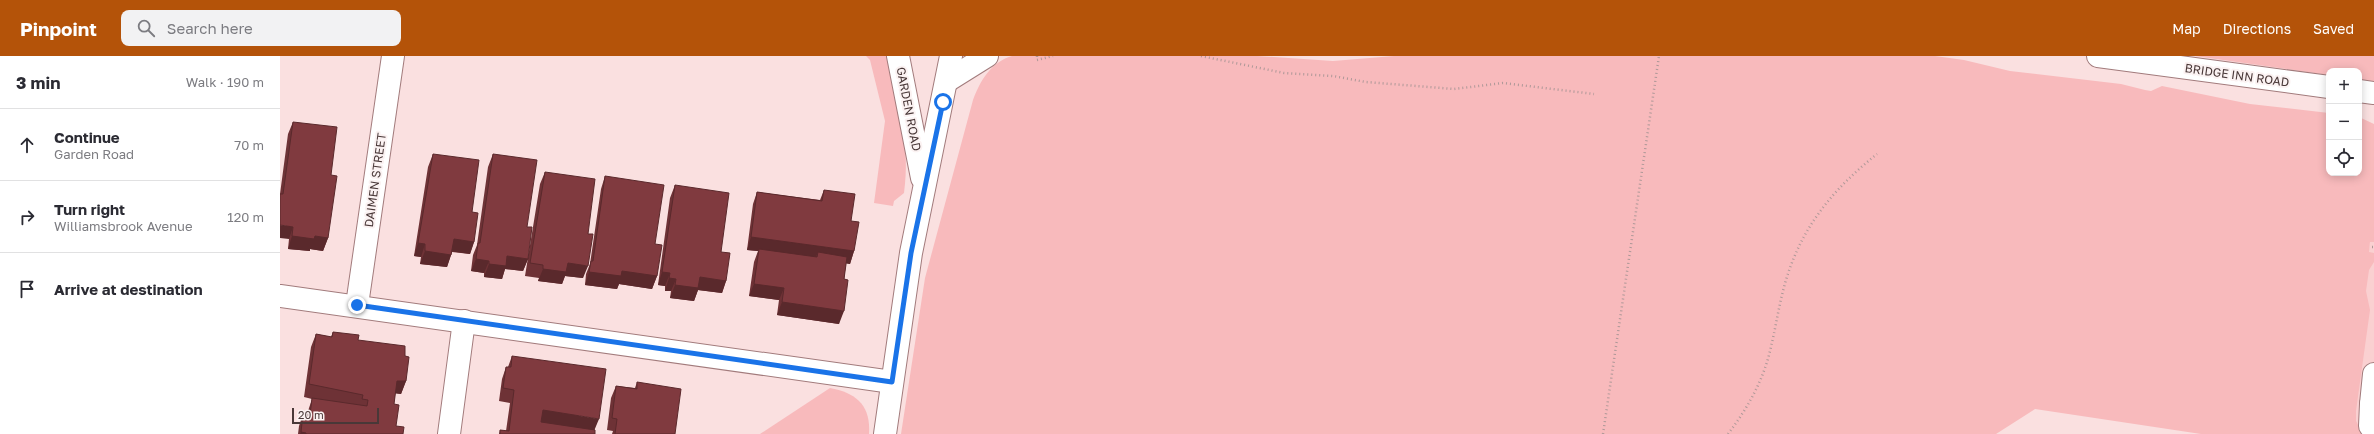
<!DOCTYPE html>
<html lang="en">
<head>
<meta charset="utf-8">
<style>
	body { margin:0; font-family:"Golos Text",sans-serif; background:#f2f2f3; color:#2b2b33 }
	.controls { position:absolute; right:12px; top:12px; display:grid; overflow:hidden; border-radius:8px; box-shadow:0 2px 10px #0003 }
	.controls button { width:36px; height:36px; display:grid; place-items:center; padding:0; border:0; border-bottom:1px solid #e1e1e2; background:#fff; color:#2b2b33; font:20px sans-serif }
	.scale { position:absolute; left:12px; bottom:10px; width:87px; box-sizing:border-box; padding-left:4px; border:2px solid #493838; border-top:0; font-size:11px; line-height:14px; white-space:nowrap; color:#493838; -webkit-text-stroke:3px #fbf2f2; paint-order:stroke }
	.stop { position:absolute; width:12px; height:12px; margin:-9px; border:3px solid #1a73e8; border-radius:50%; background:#fff }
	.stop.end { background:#1a73e8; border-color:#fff; box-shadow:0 1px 4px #0008 }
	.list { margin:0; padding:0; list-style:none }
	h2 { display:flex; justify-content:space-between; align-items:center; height:52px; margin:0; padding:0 16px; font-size:17px }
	h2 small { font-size:13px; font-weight:400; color:#7c7c81 }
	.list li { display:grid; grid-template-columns:26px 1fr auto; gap:12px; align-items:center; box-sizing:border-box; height:72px; padding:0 16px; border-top:1px solid #e1e1e2 }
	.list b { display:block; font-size:15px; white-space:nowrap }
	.list p { margin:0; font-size:13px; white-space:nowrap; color:#7c7c81 }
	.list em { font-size:13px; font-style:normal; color:#7c7c81 }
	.icon { flex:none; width:22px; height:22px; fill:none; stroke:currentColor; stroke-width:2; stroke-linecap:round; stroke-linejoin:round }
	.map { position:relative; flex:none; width:2094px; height:378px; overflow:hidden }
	header { display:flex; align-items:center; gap:24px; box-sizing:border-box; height:56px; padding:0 20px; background:#b45309; color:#fff }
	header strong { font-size:19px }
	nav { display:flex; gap:22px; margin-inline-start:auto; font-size:14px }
	.search { width:280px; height:36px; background:#f2f2f3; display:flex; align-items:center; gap:10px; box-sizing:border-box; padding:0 14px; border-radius:8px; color:#7c7c81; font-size:15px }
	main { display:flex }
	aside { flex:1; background:#fff }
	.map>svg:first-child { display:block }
	.built { fill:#fad0d1 }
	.green { fill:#f8babc }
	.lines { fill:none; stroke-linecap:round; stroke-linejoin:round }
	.minor-casing { stroke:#a27b7c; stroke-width:24 }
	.major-casing { stroke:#a27b7c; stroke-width:24 }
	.path { stroke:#ae9898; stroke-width:2.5; stroke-dasharray:1 3; stroke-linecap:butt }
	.minor { stroke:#fff; stroke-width:22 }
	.major { stroke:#fff; stroke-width:22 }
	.wall { fill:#6e3236 }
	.shaded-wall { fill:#5a292c }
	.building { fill:#803a3f; stroke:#5a292c }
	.route { stroke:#1a73e8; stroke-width:5 }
	.labels { text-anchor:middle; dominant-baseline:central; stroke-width:4; stroke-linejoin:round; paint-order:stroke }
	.street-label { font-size:12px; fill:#493838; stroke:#fbf2f2 }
</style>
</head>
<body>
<header>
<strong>Pinpoint</strong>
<div class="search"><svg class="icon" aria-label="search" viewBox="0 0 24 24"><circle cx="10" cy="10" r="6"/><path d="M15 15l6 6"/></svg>Search here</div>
<nav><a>Map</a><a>Directions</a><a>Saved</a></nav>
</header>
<main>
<aside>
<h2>3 min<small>Walk · 190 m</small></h2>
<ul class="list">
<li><svg class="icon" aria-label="ahead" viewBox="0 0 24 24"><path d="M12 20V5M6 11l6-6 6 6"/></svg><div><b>Continue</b><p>Garden Road</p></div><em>70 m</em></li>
<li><svg class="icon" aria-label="right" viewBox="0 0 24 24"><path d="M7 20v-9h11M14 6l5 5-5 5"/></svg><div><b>Turn right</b><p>Williamsbrook Avenue</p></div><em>120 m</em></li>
<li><svg class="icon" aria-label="arrive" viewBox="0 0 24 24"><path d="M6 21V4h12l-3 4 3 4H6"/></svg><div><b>Arrive at destination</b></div></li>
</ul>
</aside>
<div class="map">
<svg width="2094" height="378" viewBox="0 0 2094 378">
	<rect width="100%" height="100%" fill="#fae0e0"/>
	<polygon class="built" points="2094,159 2094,378 2063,378 2090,185"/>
	<g class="green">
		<path d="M586,0H607C618,48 631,88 624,137L614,145L613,150L594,147L605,65L590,4Z"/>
		<path d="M732,0H977L1053,5L1114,0H1655L1684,4L1730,15L1841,28L1865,34L1871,35L1882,30L1970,48L2049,57V117H2079V61L2094,68V186H2090L2089,196L2094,197V206L2089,214L2086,235L2090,254L2076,355V365L2083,378H1921L1755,353L1716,378H621L645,222L693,44C700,25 711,6 732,0Z"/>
		<polygon points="1915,0 2094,0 2094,26 2079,24 2079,15 2049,15 2049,19"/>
		<path d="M550,332C576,337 591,349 589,378H480Z"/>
	</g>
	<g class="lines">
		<g class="minor-casing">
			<g id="minor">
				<polyline points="618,0 642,122"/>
				<polyline points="667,25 707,0"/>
				<polyline points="0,240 612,326"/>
				<polyline points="77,249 113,0"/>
				<polyline points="2094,318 2091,348 2094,354"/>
				<polyline points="2091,348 2090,370 2094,375"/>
				<polyline points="169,378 184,265"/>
				<polyline points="605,378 631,197 671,0"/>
			</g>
		</g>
		<g class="major-casing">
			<g id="major">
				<polyline points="1818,0 2049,31"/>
				<polyline points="2079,35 2094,37"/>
			</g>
		</g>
		<g class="path">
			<polyline points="757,0 757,4 773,0"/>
			<polyline points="921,0 1004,17 1053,20 1086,26 1174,33 1223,27 1314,38"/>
			<polyline points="2092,191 2094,191"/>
			<polyline points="1323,378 1379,0"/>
			<path d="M1448,378C1467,353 1483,325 1490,295C1497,267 1500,239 1510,212C1527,164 1558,129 1597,98"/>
		</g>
		<use href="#minor" class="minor"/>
		<use href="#major" class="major"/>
	</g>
	<g class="wall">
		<polygon points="13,66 51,119 48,182 43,195 30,193 30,195 8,193 9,183 0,138 8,78"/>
		<polygon points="153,98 192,156 194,186 190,198 172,196 167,211 140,208 141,201 134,200 148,111"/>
		<polygon points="213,98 247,171 248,203 243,215 225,213 222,223 204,221 204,217 191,215 193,199 197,189 208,111"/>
		<polygon points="265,116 308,178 303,222 285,220 282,228 258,225 259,222 245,220 260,128"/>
		<polygon points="325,120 375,188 377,220 372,233 339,228 337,233 305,229 306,218 310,208 321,133"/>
		<polygon points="395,129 441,196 446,225 442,237 418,234 414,245 390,242 391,235 385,235 385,230 378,229 390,142"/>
		<polygon points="544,134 571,165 574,195 570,208 566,207 559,268 497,259 499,244 469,240 474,206 478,195 467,194 473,148 477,136 540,144"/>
		<polygon points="53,276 78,284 126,325 121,338 115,337 114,348 116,370 123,378 18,378 19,370 23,358 27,358 32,343 24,341 31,291 36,278 51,281"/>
		<polygon points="232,300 315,374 315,378 219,378 220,374 226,375 230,347 219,345 222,323 226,311 228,311"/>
		<polygon points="357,326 395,378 332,378 333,375 327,374 331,342 336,330 355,332"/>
	</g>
	<g class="shaded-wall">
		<polygon points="0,169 13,171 9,183 0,182"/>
		<polygon points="12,180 35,180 48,182 43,195 30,193 30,195 8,193"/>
		<polygon points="471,181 574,195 570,208 536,203 538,196 535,203 479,193 478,195 467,194"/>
		<polygon points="174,183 194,186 190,198 169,195"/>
		<polygon points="138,187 145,188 141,201 134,200"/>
		<polygon points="145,195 171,199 167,211 140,208"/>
		<polygon points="227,200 248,203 243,215 225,213 222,223 204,221 209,208"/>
		<polygon points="196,203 209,205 204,217 191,215"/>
		<polygon points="288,207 308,210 303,222 285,220 282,228 258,225 263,213"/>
		<polygon points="342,215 377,220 372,233 339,228 337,233 305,229 309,216"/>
		<polygon points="382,216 390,217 385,230 378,229"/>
		<polygon points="420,221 446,225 442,237 418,234 414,245 390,242 395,229"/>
		<polygon points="389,222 396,223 391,235 385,235"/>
		<polygon points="474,228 504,232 499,244 469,240"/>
		<polygon points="502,246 564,255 559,268 497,259"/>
		<polygon points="117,325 126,325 121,338 112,337"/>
		<polygon points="263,354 319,363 314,375 258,367"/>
		<polygon points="21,376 26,377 26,378 20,378"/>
	</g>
	<g class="building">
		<polygon points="13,66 57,71 51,119 57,120 48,182 35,180 34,183 12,180 13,171 0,169 0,138 3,138"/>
		<polygon points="153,98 199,104 192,156 198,157 194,186 174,183 171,199 145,195 145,188 138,187"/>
		<polygon points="213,98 257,104 247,171 252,171 248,203 227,200 226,210 209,208 209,205 196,203 198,187 200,187"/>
		<polygon points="265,116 315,123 308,178 313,178 308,210 288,207 286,216 263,213 263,209 250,207"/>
		<polygon points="325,120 384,129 375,188 382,189 377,220 342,215 341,220 309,216 311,205 313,205"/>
		<polygon points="395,129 449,137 441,196 450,197 446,225 420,221 418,232 395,229 396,223 389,222 390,217 382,216"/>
		<polygon points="544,134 575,138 571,165 579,166 574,195 471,181 477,136 542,145"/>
		<polygon points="479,193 537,201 538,196 567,201 564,223 568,224 564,255 502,246 504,232 474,228"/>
		<polygon points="53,276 79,279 78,284 125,290 125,300 129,301 126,325 117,325 114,348 119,349 116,370 124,371 123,378 26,378 26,377 21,376 23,358 30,359 32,342 87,350 88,344 82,343 83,339 29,328 36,278 52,281"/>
		<polygon points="232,300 326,313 319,363 263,354 261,366 315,374 315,378 220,378 220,374 229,375 234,334 223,332 226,311 231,311"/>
		<polygon points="357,326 401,333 395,378 335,378 337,363 332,362 336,330 357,333"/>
	</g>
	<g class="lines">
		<polyline class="route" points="77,249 612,326 631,197 663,46"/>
	</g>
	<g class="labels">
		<g class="street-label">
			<text transform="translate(1957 19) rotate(8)">BRIDGE INN ROAD</text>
			<text transform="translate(629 53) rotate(79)">GARDEN ROAD</text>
			<text transform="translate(95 124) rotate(-82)">DAIMEN STREET</text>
		</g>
	</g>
</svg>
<div class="controls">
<button>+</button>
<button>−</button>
<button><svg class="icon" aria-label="locate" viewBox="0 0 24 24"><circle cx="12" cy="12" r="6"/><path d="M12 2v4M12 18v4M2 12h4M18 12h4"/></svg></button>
</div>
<div class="scale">20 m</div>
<div class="stop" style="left:663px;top:46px"></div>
<div class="stop end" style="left:77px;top:249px"></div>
</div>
</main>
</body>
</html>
